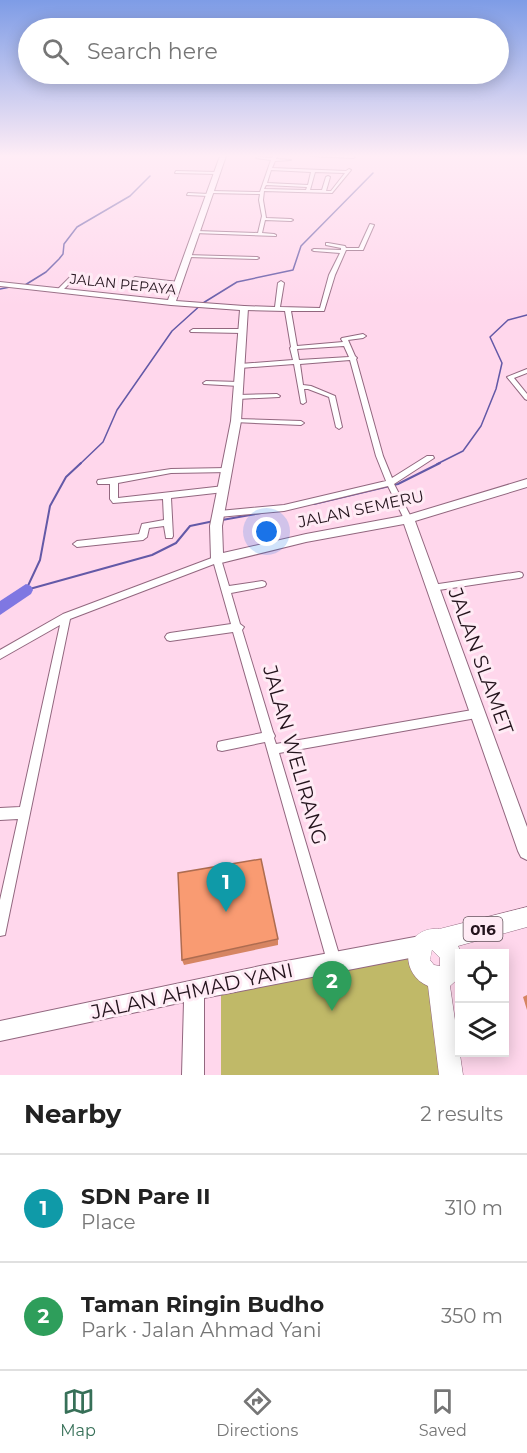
<!DOCTYPE html>
<html lang="en">
<head>
<meta charset="utf-8">
<style>
	body { margin:0; font-family:Montserrat,sans-serif; background:#f2f2f2; color:#222 }
	.controls { position:absolute; right:18px; bottom:18px; display:grid; overflow:hidden; border-radius:0px; box-shadow:0 3px 15px #0003 }
	.controls button { width:54px; height:54px; display:grid; place-items:center; padding:0; border:0; border-bottom:2px solid #e0e0e0; background:#fff; color:#222; font:30px sans-serif }
	.you { position:absolute; left:267px; top:532px; width:21px; height:21px; margin:-15px; border:4px solid #fff; border-radius:50%; background:#1a73e8; box-shadow:0 0 0 9px #1a73e833 }
	.badge { display:grid; place-items:center; width:39px; height:39px; border-radius:50%; background:#377058; color:#fff; font-size:20px; font-weight:700 }
	.pin { position:absolute; translate:-50% -50px; filter:drop-shadow(0 2px 3px #0008) }
	.pin::after { content:''; position:absolute; top:32px; width:21px; height:18px; background:inherit; clip-path:polygon(0 0,100% 0,50% 100%) }
	.list { margin:0; padding:0; list-style:none }
	h2 { display:flex; justify-content:space-between; align-items:center; height:78px; margin:0; padding:0 24px; font-size:26px }
	h2 small { font-size:20px; font-weight:400; color:#767676 }
	.list li { display:grid; grid-template-columns:39px 1fr auto; gap:18px; align-items:center; box-sizing:border-box; height:108px; padding:0 24px; border-top:2px solid #e0e0e0 }
	.list b { display:block; font-size:22px; white-space:nowrap }
	.list p { margin:0; font-size:20px; white-space:nowrap; color:#767676 }
	.list em { font-size:20px; font-style:normal; color:#767676 }
	.icon { flex:none; width:33px; height:33px; fill:none; stroke:currentColor; stroke-width:2; stroke-linecap:round; stroke-linejoin:round }
	.map { position:relative; flex:none; width:527px; height:1075px; overflow:hidden }
	.search { position:absolute; background:#fff; box-shadow:0 3px 15px #0003; left:18px; right:18px; top:18px; height:66px; display:flex; align-items:center; gap:15px; box-sizing:border-box; padding:0 21px; border-radius:33px; color:#767676; font-size:22px }
	.sheet { height:294px; background:#fff }
	nav { display:flex; justify-content:space-around; align-items:center; box-sizing:border-box; height:84px; border-top:2px solid #e0e0e0; background:#fff; font-size:16px; color:#767676 }
	nav a { display:grid; justify-items:center; gap:3px }
	nav .on { color:#377058 }
	.map>svg:first-child { display:block }
	.green { fill:#c0b968 }
	.lines { fill:none; stroke-linecap:round; stroke-linejoin:round }
	.stream-far1 { stroke:#6359a7; stroke-width:1.5 }
	.stream { stroke:#6359a7; stroke-width:2 }
	.river { fill:#7f77e2; fill-rule:evenodd }
	.street-casing { stroke:#92677f; stroke-width:2 }
	.secondary-casing { stroke:#92677f; stroke-width:2 }
	.primary-casing { stroke:#92677f; stroke-width:1 }
	.street { fill:#fff; fill-rule:evenodd }
	.secondary { fill:#fff; fill-rule:evenodd }
	.primary { fill:#fff; fill-rule:evenodd }
	.wall { fill:#d68562 }
	.building { fill:#f99b72; stroke:#ae6c50; stroke-width:1.5 }
	.labels { text-anchor:middle; dominant-baseline:central; stroke-width:6; stroke-linejoin:round; paint-order:stroke }
	.far-street-label { font-size:14px; fill:#23131c; stroke:#ffebf5 }
	.shield { fill:#ffebf5; stroke:#65545d; stroke-width:1.5 }
	.shield-label { font-size:15px; font-weight:bold; fill:#23131c }
	.street-label { font-size:16px; fill:#23131c; stroke:#ffebf5 }
	.near-street-label { font-size:20px; fill:#23131c; stroke:#ffebf5 }
</style>
</head>
<body>
<div class="map">
<svg width="527" height="1075" viewBox="0 0 527 1075">
	<rect width="100%" height="100%" fill="#ffd7ec"/>
	<polygon class="green" points="405,948 428,975 451,1075 221,1075 221,985"/>
	<g class="lines">
		<g class="stream-far1">
			<polyline points="25,285 46,272 59,259 63,254 64,244 77,227 130,196 150,176"/>
			<polyline points="0,289 10,287"/>
			<polyline points="80,464 103,442 117,410 172,331 203,303 237,282 293,270 301,246 373,173"/>
			<polyline points="437,464 463,451 481,426 496,389 502,363 490,337 508,320 527,315"/>
		</g>
		<g class="stream">
			<polyline points="314,504 398,484 440,463"/>
			<polyline points="222,520 261,513"/>
			<polyline points="26,590 152,555 176,543 190,526 214,521"/>
			<polyline points="26,590 40,560 50,506 66,477 81,463"/>
		</g>
		<polygon class="river" points="26,584 31,586 33,590 31,594 0,615 0,601"/>
		<g class="street-casing">
			<g id="street">
				<path d="M273,156H277L276,159L291,160L275,161L272,168L346,171L349,169L351,170L332,193L264,191L263,200L266,218L291,219L293,220L291,221L265,220L262,233L274,234L276,235V236L194,233V232L196,231L258,233L262,216L259,200L260,194L211,193L209,192L211,191L260,192L271,160L256,158L258,157L272,158ZM271,170L311,172L308,185L267,183ZM315,172L345,173L331,191H326L330,177L328,176L326,177L322,190H310ZM266,185L307,187L306,190L264,189Z"/>
				<polygon points="311,156 353,156 355,157 353,158"/>
				<polygon points="176,171 217,172 219,173 217,174 175,173"/>
				<polygon points="188,193 209,194 211,195 209,196 187,195"/>
				<path d="M370,224L374,225L363,250H346L335,275L324,311H291L297,346L343,342L341,339L342,338L363,334L366,336L363,338L348,340L355,356L357,358L356,359L383,456L392,478L427,456H433L434,458L394,484L412,519L408,522L405,521L388,486L284,511L219,517L216,516L215,514L219,511L284,505L386,481L376,456L350,360L300,364L303,385L311,386L335,396L342,427L339,429L336,427L329,397L308,389H304L306,402L303,404L301,403L294,364L240,368L237,366L240,364L293,360L290,348L291,347L285,311L244,310L241,308L244,306L275,307L278,283L281,281L284,283L280,307L320,308L329,275L340,253L314,251L312,250L314,249L341,250V248L326,245V243H328L345,246L346,248H359ZM344,346L349,357L299,360L297,349Z"/>
				<polygon points="186,255 257,257 259,258 257,259 188,257 186,256"/>
				<polygon points="70,277 75,278 62,291 58,291 58,289"/>
				<polygon points="135,277 178,282 181,284 178,286 133,280 132,279"/>
				<polygon points="193,329 242,329 245,331 242,333 191,332 190,331"/>
				<polygon points="527,369 527,373 514,378 527,394 527,400 525,399 507,377"/>
				<polygon points="206,381 239,382 242,384 239,386 204,384 203,383"/>
				<polygon points="277,394 280,396 279,397 238,399 235,397 238,395"/>
				<polygon points="236,419 301,421 304,423 301,425 234,422 234,420"/>
				<polygon points="227,468 231,470 230,472 171,473 118,483 118,498 224,486 227,487 228,489 227,491 224,492 171,498 173,536 172,538 166,538 164,526 149,528 147,537 143,540 77,547 73,544 77,541 139,534 142,524 164,520 163,499 113,503 110,499 110,484 98,484 97,482 98,480 171,469"/>
				<polygon points="217,556 220,557 221,559 229,586 262,581 265,582 266,584 265,586 262,587 231,593 240,624 244,627 242,630 273,732 275,736 274,738 276,744 478,709 482,711 483,714 482,717 279,753 341,961 339,966 334,968 329,966 327,961 265,742 222,751 218,750 217,746 218,742 222,741 262,733 233,632 170,641 167,640 165,637 167,634 170,633 231,624 214,564 70,619 6,930 5,935 0,936 0,900 18,819 0,820 0,808 20,807 60,625 0,659 0,650 63,614"/>
				<polygon points="519,572 522,573 523,575 522,577 519,578 432,591 429,590 428,588 429,586 432,585"/>
			</g>
		</g>
		<g class="secondary-casing">
			<g id="secondary">
				<polygon points="220,156 226,156 176,301 244,306 248,308 241,421 222,526 223,553 306,534 408,515 527,479 527,487 415,521 527,827 527,860 521,857 518,851 404,524 306,542 217,564 213,562 211,559 210,526 231,421 240,310 171,305 0,286 0,282 168,300"/>
				<polygon points="420,936 427,939 430,946 427,953 420,956 204,998 204,1075 182,1075 184,1002 0,1041 0,1021 265,965"/>
			</g>
		</g>
		<g class="primary-casing">
			<path id="primary" d="M527,907V927L458,946L462,954H460V977L450,986L463,1075H439L428,986C398,974 402,926 439,929ZM432,950L440,958V966L434,965L430,960Z"/>
		</g>
		<use href="#street" class="street"/>
		<use href="#secondary" class="secondary"/>
		<use href="#primary" class="primary"/>
	</g>
	<g class="wall">
		<polygon points="278,939 278,945 184,965 182,960"/>
		<polygon points="527,995 527,1010 523,997"/>
	</g>
	<polygon class="building" points="261,859 278,939 182,960 178,873"/>
	<linearGradient id="sky" x2="0" y2="1"><stop stop-color="#7e9ce6"/><stop offset="0.51" stop-color="#ffedf6"/><stop offset="1" stop-color="#ffedf6" stop-opacity="0"/></linearGradient>
	<rect width="527" height="306" fill="url(#sky)"/>
	<g class="labels">
		<g class="far-street-label">
			<text transform="translate(123 284) rotate(6)">JALAN PEPAYA</text>
		</g>
		<rect class="shield" x="463.5" y="917" width="39" height="24" rx="4.5"/>
		<g class="shield-label">
			<text x="483" y="929">016</text>
		</g>
		<g class="street-label">
			<text transform="translate(361 509) rotate(-12)">JALAN SEMERU</text>
		</g>
		<g class="near-street-label">
			<text transform="translate(481 661) rotate(70)">JALAN SLAMET</text>
			<text transform="translate(295 755) rotate(74)">JALAN WELIRANG</text>
			<text transform="translate(192 991) rotate(-12)">JALAN AHMAD YANI</text>
		</g>
	</g>
</svg>
<div class="controls">
<button><svg class="icon" aria-label="locate" viewBox="0 0 24 24"><circle cx="12" cy="12" r="6"/><path d="M12 2v4M12 18v4M2 12h4M18 12h4"/></svg></button>
<button><svg class="icon" aria-label="layers" viewBox="0 0 24 24"><path d="M12 4l9 5-9 5-9-5zM3 14l9 5 9-5"/></svg></button>
</div>
<div class="you"></div>
<div class="pin badge" style="left:226px;top:912px;background:#0f9aa8">1</div>
<div class="pin badge" style="left:332px;top:1011px;background:#2e9e5b">2</div>
<div class="search"><svg class="icon" aria-label="search" viewBox="0 0 24 24"><circle cx="10" cy="10" r="6"/><path d="M15 15l6 6"/></svg>Search here</div>
</div>
<section class="sheet">
<h2>Nearby<small>2 results</small></h2>
<ul class="list">
<li><span class="badge" style="background:#0f9aa8">1</span><div><b>SDN Pare II</b><p>Place</p></div><em>310 m</em></li>
<li><span class="badge" style="background:#2e9e5b">2</span><div><b>Taman Ringin Budho</b><p>Park · Jalan Ahmad Yani</p></div><em>350 m</em></li>
</ul>
</section>
<nav>
<a class="on"><svg class="icon" aria-label="map" viewBox="0 0 24 24"><path d="M3 6l6-2 6 2 6-2v14l-6 2-6-2-6 2zM9 4v14M15 6v14"/></svg>Map</a>
<a><svg class="icon" aria-label="directions" viewBox="0 0 24 24"><path d="M12 3l9 9-9 9-9-9zM9 14v-3h6M13 9l2 2-2 2"/></svg>Directions</a>
<a><svg class="icon" aria-label="saved" viewBox="0 0 24 24"><path d="M7 4h10v16l-5-4-5 4z"/></svg>Saved</a>
</nav>
</body>
</html>
